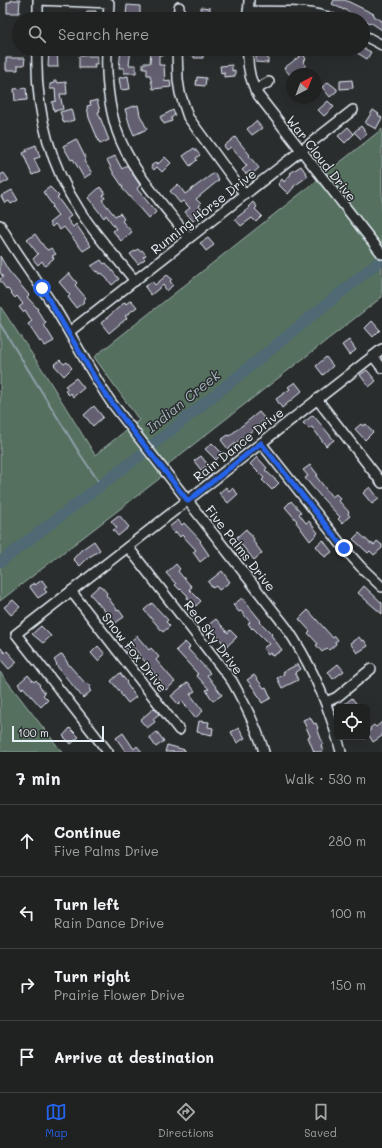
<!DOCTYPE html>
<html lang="en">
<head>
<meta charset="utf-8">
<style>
	body { margin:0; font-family:Mali,sans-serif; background:#282a2a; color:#f1f3f6 }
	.controls { position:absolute; right:12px; bottom:12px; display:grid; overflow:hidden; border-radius:6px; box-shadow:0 4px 16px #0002 }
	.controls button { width:36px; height:36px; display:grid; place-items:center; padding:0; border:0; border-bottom:1px solid #3d3f40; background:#202222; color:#f1f3f6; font:20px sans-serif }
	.compass { position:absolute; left:286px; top:68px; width:36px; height:36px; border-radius:50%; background:#202222; box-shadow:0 4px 16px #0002; rotate:42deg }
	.scale { position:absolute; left:12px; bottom:10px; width:92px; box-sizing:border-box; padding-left:4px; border:2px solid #e8f1f8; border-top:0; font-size:11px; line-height:14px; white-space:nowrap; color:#e8f1f8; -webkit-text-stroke:3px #2a2d2e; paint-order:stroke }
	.stop { position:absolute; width:12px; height:12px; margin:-9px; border:3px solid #2563eb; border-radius:50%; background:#fff }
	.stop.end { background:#2563eb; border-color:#fff; box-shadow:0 1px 4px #0008 }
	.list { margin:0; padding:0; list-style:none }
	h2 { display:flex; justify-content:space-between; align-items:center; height:52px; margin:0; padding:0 16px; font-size:17px }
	h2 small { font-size:13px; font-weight:400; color:#a2a4a5 }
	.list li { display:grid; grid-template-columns:26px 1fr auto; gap:12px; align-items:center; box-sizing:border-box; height:72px; padding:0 16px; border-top:1px solid #3d3f40 }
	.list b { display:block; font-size:15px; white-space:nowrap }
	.list p { margin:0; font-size:13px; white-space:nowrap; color:#a2a4a5 }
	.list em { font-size:13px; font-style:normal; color:#a2a4a5 }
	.icon { flex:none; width:22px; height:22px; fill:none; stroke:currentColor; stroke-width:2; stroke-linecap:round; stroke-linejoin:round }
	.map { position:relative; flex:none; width:382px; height:752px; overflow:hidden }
	.search { position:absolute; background:#202222; box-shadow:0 4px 16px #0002; left:12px; right:12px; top:12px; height:44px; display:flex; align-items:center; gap:10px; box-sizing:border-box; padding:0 14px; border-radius:22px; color:#a2a4a5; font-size:15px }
	.sheet { height:340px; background:#202222 }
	nav { display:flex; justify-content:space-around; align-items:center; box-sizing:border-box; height:56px; border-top:1px solid #3d3f40; background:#202222; font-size:11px; color:#a2a4a5 }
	nav a { display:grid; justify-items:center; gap:2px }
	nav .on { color:#2563eb }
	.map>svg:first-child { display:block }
	.green { fill:#54705f; stroke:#9eb0ac }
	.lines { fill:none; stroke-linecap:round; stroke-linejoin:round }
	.stream { stroke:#8d9fa9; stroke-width:2 }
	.river { stroke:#506975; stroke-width:11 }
	.building { fill:#635f71; stroke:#e8f1f8 }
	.minor-casing { stroke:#e8f1f8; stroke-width:12 }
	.minor { stroke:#2a2d2e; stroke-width:9 }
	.route { stroke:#2563eb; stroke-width:5 }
	.labels { text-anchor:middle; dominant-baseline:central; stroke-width:3; stroke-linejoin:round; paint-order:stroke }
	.street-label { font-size:13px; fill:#e8f1f8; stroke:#2a2d2e }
	.water-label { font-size:14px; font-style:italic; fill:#a4b4bd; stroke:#2a2d2e }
</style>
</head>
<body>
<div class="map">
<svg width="382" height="752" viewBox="0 0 382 752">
	<rect width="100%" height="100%" fill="#2a2d2e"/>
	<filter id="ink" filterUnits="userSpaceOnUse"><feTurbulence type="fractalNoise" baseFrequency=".025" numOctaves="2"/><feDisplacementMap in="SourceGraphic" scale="8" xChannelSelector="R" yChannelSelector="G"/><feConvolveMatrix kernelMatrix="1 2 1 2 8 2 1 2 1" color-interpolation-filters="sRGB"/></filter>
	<g filter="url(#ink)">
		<g class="green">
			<polygon points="382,129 382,297 171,462 159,479 0,601 0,306 42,369 95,455 139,420 94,357"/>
			<polygon points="0,672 62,752 0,752"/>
		</g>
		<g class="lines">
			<polyline class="stream" points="0,324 80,454 101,485"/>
			<polyline class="river" points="0,562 142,454 382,259"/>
		</g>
		<g class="building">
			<polygon points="11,0 20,0 19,13 7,13 7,2 11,2"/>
			<polygon points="334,0 345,0 374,14 374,16 382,21 382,30 370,22 370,23 363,19 356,17 344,9 344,10 332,4"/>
			<polygon points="127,5 140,6 140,16 126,15"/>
			<polygon points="201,7 210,8 209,17 200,17"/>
			<polygon points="87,11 96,11 95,19 86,19"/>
			<polygon points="49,49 57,49 58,67 48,67"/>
			<polygon points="121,49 131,49 129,65 136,65 136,73 124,73 124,68 119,68"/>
			<polygon points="186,49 203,49 203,58 194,58 194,55 186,55"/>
			<polygon points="260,49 268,49 268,63 256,62 256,53 260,53"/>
			<polygon points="351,49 365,49 371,52 367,59"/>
			<polygon points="151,50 165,50 165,55 159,55 159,65 164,65 165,81 170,80 171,87 153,89 150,75 147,75 147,68 143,68 143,63 150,63"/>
			<polygon points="303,54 306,59 303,62 306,66 294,74 292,74 291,76 284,68"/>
			<polygon points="79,56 97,56 97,64 94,64 95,68 79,68"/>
			<polygon points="6,58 25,58 24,65 18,65 18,70 6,70"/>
			<polygon points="232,65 232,71 235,70 235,76 224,77 224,72 221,73 220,66"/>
			<polygon points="128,76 130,89 121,90 119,78"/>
			<polygon points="197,77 206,78 205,86 196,85"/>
			<polygon points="352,80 353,88 340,89 340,81"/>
			<polygon points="54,81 57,81 58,83 66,82 67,94 60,94 63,109 54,111 52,102 56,101 55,89 50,89 50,84 54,83"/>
			<polygon points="328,82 337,89 337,91 330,97 322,87"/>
			<polygon points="26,88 27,100 15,101 14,89"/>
			<polygon points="97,100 100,111 98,112 109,140 100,144 89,118 87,106 91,105 90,102"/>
			<polygon points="328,101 334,107 324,116 318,110"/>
			<polygon points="138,105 140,115 147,129 134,135 130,126 125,109"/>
			<polygon points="71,109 74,120 64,123 60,112"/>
			<polygon points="173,110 175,115 171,118 172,121 164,124 160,117"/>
			<polygon points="373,110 379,114 378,115 382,118 376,129 365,123"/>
			<polygon points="256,121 262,128 252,135 247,129"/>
			<polygon points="361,126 367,134 361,139 354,132"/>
			<polygon points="348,127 354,134 345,143 338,136"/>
			<polygon points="235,137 250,155 249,156 259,168 252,174 250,171 246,174 242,170 247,166 231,147 227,150 224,146"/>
			<polygon points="76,139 86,159 84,161 92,173 84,178 73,159 71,160 63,146"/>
			<polygon points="36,145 40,157 34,159 40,172 32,175 23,153 27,151 26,149"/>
			<polygon points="194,148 200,155 196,158 197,160 190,166 183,156"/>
			<polygon points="115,156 122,169 127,165 140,185 137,189 156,212 149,219 122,188 123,187 114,174 107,160"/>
			<polygon points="165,157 171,163 162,172 157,167 154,170 151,166 156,162 158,164"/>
			<polygon points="301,166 308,176 293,187 294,187 288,194 278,184 282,179 284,182 291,174 290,173"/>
			<polygon points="4,173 9,180 0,185 0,175"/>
			<polygon points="214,173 219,180 196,199 201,204 199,206 204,212 193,221 185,212 190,208 183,201 180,203 170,191 178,184 185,194"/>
			<polygon points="50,187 59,196 57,197 71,216 67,219 73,227 76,224 91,246 83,251 64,227 60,230 55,224 52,227 49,223 58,216 52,207 53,206 43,192"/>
			<polygon points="100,187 105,193 103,195 105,198 102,200 115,216 120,213 124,219 122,221 132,232 121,241 113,231 116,229 106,215 104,218 88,198"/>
			<polygon points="12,190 18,200 11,204 9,201 5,203 1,196"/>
			<polygon points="253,202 257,207 255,209 262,216 256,222 252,218 241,226 235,219 249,208 248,207"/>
			<polygon points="35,234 45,248 48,250 51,248 56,254 52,256 54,258 45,266 42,261 38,265 33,259 38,254 27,240"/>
			<polygon points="208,238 214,245 206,251 200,243"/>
			<polygon points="138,249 140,251 142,250 146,255 143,257 145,259 138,264 130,254"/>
			<polygon points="0,256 8,270 29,295 27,297 38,309 37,310 46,323 44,325 54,341 45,346 42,341 40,342 28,324 32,321 25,310 23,312 19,307 23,304 17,296 15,298 8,289 7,290 0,281 0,279 3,277 0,272"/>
			<polygon points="101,260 104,264 106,263 119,279 112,285 102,273 100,274 98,271 96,272 91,266"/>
			<polygon points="69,273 77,283 75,285 86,298 83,300 84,302 76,308 68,297 70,295 59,282"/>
			<polygon points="167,275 172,279 170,281 173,285 167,291 163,285 151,295 145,287 152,281 155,285"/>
			<polygon points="131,300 137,307 125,316 127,318 109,333 101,323 125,302 126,304"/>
			<polygon points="372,321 380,330 373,337 365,328"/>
			<polygon points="349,340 356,350 349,355 342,345"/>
			<polygon points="326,357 333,366 323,375 316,366"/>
			<polygon points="60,360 64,364 67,362 72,368 64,376 54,365"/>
			<polygon points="367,370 376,381 369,387 360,375"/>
			<polygon points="76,378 84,388 73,397 71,393 69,395 65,391 68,389 65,386"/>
			<polygon points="295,382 302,391 282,408 276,399 290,389 288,387"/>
			<polygon points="94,406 103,417 93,426 84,415"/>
			<polygon points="259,412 266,420 228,449 221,440 228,435 229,436"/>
			<polygon points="313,415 334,440 326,446 312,427 309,429 303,423"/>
			<polygon points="361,424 363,426 366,424 373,432 365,440 355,429"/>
			<polygon points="212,443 222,453 216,460 205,449"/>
			<polygon points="201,456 208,465 201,470 194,461"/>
			<polygon points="257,457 267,468 265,470 279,483 272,490 262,480 264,478 250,464"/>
			<polygon points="310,465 318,475 316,476 332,497 336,494 341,499 339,501 349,512 348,514 350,516 342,523 338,519 340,517 321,497 305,478 308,476 303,470"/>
			<polygon points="226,487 229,491 232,488 238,494 228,503 219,493"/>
			<polygon points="370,487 379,499 372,504 363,493"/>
			<polygon points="291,501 301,512 299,514 306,523 309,521 318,533 310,541 296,522 297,521 285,507"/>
			<polygon points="119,515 129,527 118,536 113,530 117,528 111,521"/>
			<polygon points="178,520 182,525 184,523 201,541 200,542 209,555 200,562 193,552 196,550 182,535 180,537 176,532 175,534 169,527"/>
			<polygon points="246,529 254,539 253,541 262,553 254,560 236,538"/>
			<polygon points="359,533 371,544 371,543 374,545 377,541 382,545 382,548 374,555 370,551 368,553 353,539"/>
			<polygon points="323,540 332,552 325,557 316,546"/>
			<polygon points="94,541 100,550 91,556 90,556 80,566 73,559 81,550"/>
			<polygon points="176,564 180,569 178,571 181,575 192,587 189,589 201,601 196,606 187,598 188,596 181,589 180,590 175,585 176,584 166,573"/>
			<polygon points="222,571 230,582 219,590 216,586 213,588 208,582"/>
			<polygon points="42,580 47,587 44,589 47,592 38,598 29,586 34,583 35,585"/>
			<polygon points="100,585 107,593 106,595 118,611 119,610 124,617 114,624 109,618 110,617 90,594"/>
			<polygon points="364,586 382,603 382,614 358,593"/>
			<polygon points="242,598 261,621 260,622 272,634 271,635 282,650 273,656 270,653 268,655 263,648 269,644 253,628 252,629 248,623 250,622 241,611 239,612 233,605"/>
			<polygon points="13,600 20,607 11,615 4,607"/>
			<polygon points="152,603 168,620 166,622 170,626 163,632 144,610"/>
			<polygon points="308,610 333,638 335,636 338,640 335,642 336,644 329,650 327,648 322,652 316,645 318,644 308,633 310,631 299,619"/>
			<polygon points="216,619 228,633 230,630 237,637 226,647 213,630 211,631 207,626"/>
			<polygon points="41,626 51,636 43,643 32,634"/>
			<polygon points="137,636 149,650 151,648 159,657 156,660 175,682 166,690 160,683 161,682 151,669 133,647 128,651 124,646"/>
			<polygon points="359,637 362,641 364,640 368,646 357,653 350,643"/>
			<polygon points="185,642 190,647 188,649 210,673 207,675 222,695 213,701 206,690 209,689 196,675 198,674 176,650"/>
			<polygon points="98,646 105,654 98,661 91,653"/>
			<polygon points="0,647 5,653 7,651 17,662 9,669 0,659"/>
			<polygon points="62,654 69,665 86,684 88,683 91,687 89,689 91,691 83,698 56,665 57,664 54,660"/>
			<polygon points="298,664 301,669 295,673 298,680 282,688 277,678 284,674 283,672"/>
			<polygon points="338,664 344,671 333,679 328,672"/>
			<polygon points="120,673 127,682 126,683 136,697 128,703 120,693 121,693 111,681"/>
			<polygon points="28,675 34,682 36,680 40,685 39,686 45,693 43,695 48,700 41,707 23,687 22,689 18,684"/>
			<polygon points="254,675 264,688 266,687 271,698 262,703 255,690 247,680"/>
			<polygon points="188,682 195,691 190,694 203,711 195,718 182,701 178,704 171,696"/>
			<polygon points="352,698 359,707 341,707"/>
			<polygon points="154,708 159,714 153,719 155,722 147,728 140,720"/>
			<polygon points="310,717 314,724 316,723 318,728 317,728 323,744 321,745 323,752 314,752 308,737 310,736 303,720"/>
			<polygon points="199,721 209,722 208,727 213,728 212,735 197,732"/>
			<polygon points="382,722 382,736 373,742 367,732 371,730 370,728 374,725 376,727"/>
			<polygon points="70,728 79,737 71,744 63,736"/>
			<polygon points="239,728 245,738 237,743 231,732"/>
			<polygon points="157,732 164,741 156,747 149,737"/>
			<polygon points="123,733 134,749 137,746 142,752 126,752 116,738"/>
			<polygon points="167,745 185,750 185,752 165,752"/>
		</g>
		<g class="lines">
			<g class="minor-casing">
				<g id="minor">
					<path d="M248,11C273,12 310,9 333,19"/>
					<polyline points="38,19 38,0 109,3 108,19"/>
					<polyline points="178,19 179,7"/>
					<polyline points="248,19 249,0"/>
					<polyline points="363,35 382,45"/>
					<path d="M37,49C35,107 49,163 80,211C96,236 117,258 135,281"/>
					<path d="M107,49C106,77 108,104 117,131C130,170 165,206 189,238"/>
					<polyline points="177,49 178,80 180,93 188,117 245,195"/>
					<path d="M248,49C247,66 249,80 258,95L382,254"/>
					<polyline points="255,90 269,82"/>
					<path d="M0,225C17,255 38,281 56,310C75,341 91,373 111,402L286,627C310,662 325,696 337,737"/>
					<polyline points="69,332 353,110"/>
					<polyline points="373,356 382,368"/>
					<polyline points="317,399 382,483"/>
					<polyline points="261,443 344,548 361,567 382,587"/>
					<path d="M128,547L232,681C245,704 257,727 264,752"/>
					<polyline points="71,591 179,730"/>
					<polyline points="326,702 337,697 371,669"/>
					<polyline points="337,737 341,752"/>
					<polyline points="108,752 16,634 382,349"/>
				</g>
			</g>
			<use href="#minor" class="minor"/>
		</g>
	</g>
	<g class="lines" filter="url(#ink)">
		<polyline class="route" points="42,288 99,385 123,418 188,501 261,443 344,548"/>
	</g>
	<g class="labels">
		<g class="street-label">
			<text transform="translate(322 158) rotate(52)">War Cloud Drive</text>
			<text transform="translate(203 211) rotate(-38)">Running Horse Drive</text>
			<text transform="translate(238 444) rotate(-38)">Rain Dance Drive</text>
			<text transform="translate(241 548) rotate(52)">Five Palms Drive</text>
			<text transform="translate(214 637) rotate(53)">Red Sky Drive</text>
			<text transform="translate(135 652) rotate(52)">Snow Fox Drive</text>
		</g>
		<g class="water-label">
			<text transform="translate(183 401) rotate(-39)">Indian Creek</text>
		</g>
	</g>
</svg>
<div class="controls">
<button><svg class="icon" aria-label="locate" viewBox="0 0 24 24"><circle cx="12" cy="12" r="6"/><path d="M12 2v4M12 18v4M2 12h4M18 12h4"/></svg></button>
</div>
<svg class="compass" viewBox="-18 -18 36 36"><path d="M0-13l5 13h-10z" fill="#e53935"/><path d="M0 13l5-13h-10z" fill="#a2a4a5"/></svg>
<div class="scale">100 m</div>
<div class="stop" style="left:42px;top:288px"></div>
<div class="stop end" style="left:344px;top:548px"></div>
<div class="search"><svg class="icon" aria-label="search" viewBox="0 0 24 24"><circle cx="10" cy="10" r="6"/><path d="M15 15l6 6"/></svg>Search here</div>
</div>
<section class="sheet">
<h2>7 min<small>Walk · 530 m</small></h2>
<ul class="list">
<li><svg class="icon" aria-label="ahead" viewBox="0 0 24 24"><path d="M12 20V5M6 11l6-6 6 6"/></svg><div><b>Continue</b><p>Five Palms Drive</p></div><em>280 m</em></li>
<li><svg class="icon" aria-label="left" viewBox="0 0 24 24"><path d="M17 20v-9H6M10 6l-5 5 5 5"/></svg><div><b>Turn left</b><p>Rain Dance Drive</p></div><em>100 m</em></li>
<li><svg class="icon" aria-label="right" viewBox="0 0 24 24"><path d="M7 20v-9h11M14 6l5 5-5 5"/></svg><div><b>Turn right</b><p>Prairie Flower Drive</p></div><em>150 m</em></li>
<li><svg class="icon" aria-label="arrive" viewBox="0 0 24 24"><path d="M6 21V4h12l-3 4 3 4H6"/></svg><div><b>Arrive at destination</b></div></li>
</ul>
</section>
<nav>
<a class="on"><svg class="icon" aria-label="map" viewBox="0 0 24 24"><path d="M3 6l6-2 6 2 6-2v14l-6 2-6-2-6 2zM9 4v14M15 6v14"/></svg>Map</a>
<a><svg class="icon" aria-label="directions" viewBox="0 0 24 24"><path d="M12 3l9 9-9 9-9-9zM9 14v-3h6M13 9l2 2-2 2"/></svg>Directions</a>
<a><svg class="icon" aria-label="saved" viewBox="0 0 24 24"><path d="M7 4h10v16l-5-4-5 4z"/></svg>Saved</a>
</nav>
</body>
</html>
